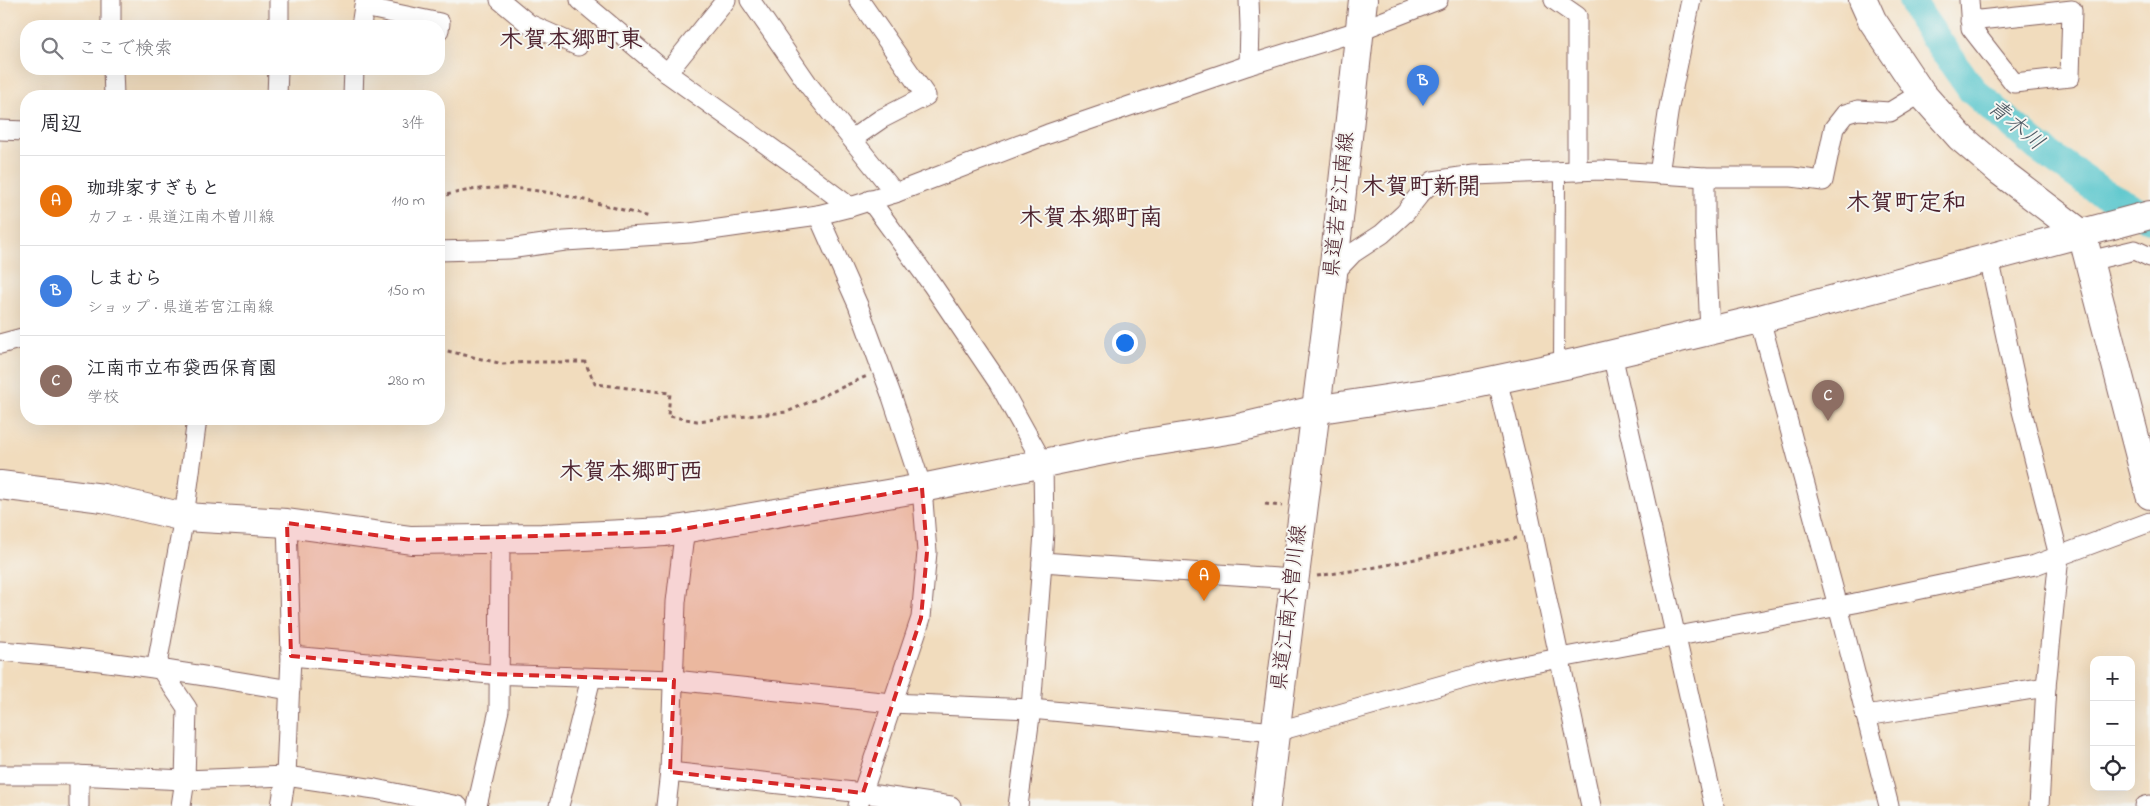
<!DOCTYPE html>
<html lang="ja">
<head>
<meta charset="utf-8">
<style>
	body { margin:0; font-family:"Indie Flower","Klee One",sans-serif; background:#f2f2f3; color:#2b2b33 }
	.controls { position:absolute; right:15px; bottom:15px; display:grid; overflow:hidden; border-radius:10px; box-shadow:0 5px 20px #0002 }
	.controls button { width:45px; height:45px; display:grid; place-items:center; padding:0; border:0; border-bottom:1px solid #e1e1e2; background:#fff; color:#2b2b33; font:25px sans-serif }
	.you { position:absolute; left:1124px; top:342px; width:18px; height:18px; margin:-12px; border:4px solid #fff; border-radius:50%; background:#1a73e8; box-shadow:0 0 0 8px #1a73e833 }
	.badge { display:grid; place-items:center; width:32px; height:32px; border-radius:50%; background:#7c3aed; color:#fff; font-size:16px; font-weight:700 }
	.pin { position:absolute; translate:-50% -41px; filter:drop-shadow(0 1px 2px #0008) }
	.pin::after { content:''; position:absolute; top:26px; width:18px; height:15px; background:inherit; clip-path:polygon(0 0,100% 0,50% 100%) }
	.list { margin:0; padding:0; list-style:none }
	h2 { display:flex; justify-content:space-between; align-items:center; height:65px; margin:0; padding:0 20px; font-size:21px }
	h2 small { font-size:16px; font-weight:400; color:#7c7c81 }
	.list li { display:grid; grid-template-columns:32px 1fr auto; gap:15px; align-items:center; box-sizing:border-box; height:90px; padding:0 20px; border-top:1px solid #e1e1e2 }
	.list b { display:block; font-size:19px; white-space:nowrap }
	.list p { margin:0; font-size:16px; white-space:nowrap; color:#7c7c81 }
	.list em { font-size:16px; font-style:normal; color:#7c7c81 }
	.icon { flex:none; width:28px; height:28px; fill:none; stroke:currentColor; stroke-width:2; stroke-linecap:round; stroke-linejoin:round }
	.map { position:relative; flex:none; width:2150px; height:806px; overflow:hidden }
	.search { position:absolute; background:#fff; box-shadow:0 5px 20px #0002; left:20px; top:20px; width:425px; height:55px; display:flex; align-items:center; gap:12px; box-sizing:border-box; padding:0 18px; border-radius:20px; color:#7c7c81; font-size:19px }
	.panel { position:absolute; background:#fff; box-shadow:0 5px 20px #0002; left:20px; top:90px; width:425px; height:335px; border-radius:20px }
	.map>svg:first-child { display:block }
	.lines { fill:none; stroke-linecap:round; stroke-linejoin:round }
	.river { stroke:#58c6cc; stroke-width:30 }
	.lane-casing { stroke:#84615e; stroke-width:12 }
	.street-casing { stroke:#84615e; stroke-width:21 }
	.secondary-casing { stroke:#84615e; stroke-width:30 }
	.path { stroke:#84615e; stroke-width:3; stroke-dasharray:4 4; stroke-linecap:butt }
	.lane { stroke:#fff; stroke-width:10 }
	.street { stroke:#fff; stroke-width:19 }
	.secondary { stroke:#fff; stroke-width:28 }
	.marked { fill:#d62828; fill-opacity:0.2; stroke:#d62828; stroke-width:4; stroke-dasharray:10 6; stroke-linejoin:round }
	.labels { text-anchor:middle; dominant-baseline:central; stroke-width:4; stroke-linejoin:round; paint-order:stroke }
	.street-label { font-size:21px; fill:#4a1f2b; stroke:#f6f6f2 }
	.water-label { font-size:22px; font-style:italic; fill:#4f5963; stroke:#f6f6f2 }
	.quarter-label { font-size:24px; font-weight:bold; fill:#4a1f2b; stroke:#f6f6f2 }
</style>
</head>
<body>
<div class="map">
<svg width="2150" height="806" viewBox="0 0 2150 806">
	<rect width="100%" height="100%" fill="#f6f6f2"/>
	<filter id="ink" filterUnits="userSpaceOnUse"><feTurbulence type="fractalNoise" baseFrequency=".02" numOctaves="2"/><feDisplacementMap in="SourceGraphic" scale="10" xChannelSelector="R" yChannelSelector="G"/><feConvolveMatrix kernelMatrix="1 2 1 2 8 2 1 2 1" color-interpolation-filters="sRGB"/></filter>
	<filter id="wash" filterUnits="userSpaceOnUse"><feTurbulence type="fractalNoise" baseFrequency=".0096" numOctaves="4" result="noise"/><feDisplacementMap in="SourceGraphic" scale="20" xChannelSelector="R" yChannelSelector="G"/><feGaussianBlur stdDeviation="1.12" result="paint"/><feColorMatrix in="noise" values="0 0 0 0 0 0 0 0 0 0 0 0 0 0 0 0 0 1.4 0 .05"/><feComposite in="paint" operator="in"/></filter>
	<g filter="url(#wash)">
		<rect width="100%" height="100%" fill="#f1dcbd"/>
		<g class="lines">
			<polyline class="river" points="1913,0 1920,16 1972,90 2038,147 2100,191 2150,218"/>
		</g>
	</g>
	<g filter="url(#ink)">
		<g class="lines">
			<g class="lane-casing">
				<polyline id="lane" points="1559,366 1560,172"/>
			</g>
			<g class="street-casing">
				<g id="street">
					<polyline points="111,0 111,26"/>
					<polyline points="500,0 529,24 578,46"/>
					<polyline points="580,0 667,73 788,160 850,207"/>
					<polyline points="750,0 810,87 895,193"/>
					<polyline points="1554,0 1577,16 1577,171"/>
					<polyline points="1969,0 1971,28 2014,83 2070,77 2072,10 1970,21"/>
					<polyline points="364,7 440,23 439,30"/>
					<polyline points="279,26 279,0"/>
					<polyline points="361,26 365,0"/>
					<polyline points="1249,65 1250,26 1249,0"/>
					<polyline points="113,69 114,96"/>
					<polyline points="667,73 726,0"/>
					<polyline points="277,96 278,69"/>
					<polyline points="353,96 354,69"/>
					<polyline points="0,130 26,131"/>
					<polyline points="852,139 881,119 926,96 859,0"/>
					<polyline points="1659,174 1669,107 1691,0"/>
					<polyline points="1705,177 1705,223 1710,331"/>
					<polyline points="870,200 933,286 998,382 1043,463 1044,532 1042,562 1031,709 1018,806"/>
					<polyline points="818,215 858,305 892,397 922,488 927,552 921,618 858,806"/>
					<polyline points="439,251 509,249 565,241 690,233 818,215 850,207 895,193 1048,134 1249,65 1358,31 1438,0"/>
					<polyline points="1989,258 2022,411 2059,556 2046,687 2039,806"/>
					<polyline points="2089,261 2135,250 2150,257"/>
					<polyline points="1333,274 1353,253 1382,234 1405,213 1420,194 1433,181 1474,175 1601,170 1705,177 1792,177 1823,181 1834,128 1845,114 1858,110 1890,112 1921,93"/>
					<polyline points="1760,319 1838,606 1889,806"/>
					<polyline points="0,344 26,337"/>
					<polyline points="1612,354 1714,806"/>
					<polyline points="1497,379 1521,478 1591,806"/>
					<polyline points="287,523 291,656"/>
					<polyline points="1042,562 1294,579"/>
					<path d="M0,651C98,658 193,674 290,690"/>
					<polyline points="1866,716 2046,687"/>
					<polyline points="670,772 863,793 951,806"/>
					<polyline points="0,775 74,775 185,780 286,776 375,789 458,806"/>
					<polyline points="79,806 79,775"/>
					<polyline points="181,806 185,780 187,708 160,668 158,659 184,517 197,419"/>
					<polyline points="281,806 286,776 291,656 490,674 674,680 891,703 1031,709 1275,732 1496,670 1855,603 2035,565 2150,522"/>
					<polyline points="477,806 499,710 500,539"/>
					<polyline points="559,806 591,678"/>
					<polyline points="666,806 670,772 676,602 685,527"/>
					<polyline points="2145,806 2150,805"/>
				</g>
			</g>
			<g class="secondary-casing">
				<g id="secondary">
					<polyline points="1863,0 1872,20 1921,93 1960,137 2001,172 2082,234 2150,495"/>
					<polyline points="0,485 103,498 184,517 287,523 411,540 542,538 665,532 922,488 1127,446 1234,429 1314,410 1452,389 1579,362 1760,319 2150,215"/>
					<polyline points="1266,806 1333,274 1363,0"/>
				</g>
			</g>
			<g class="path">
				<path d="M439,196C453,194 466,190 480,189C534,183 598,204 650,217"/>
				<polyline points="439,310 440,318 439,349 503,364 527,362 585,362 595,384 670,393 668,416 697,421 787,412 867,376"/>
				<polyline points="1265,504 1282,506"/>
				<polyline points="1317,576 1377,567 1517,538"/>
			</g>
			<use href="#lane" class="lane"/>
			<use href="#street" class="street"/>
			<use href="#secondary" class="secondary"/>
		</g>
	</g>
	<path class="marked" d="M922,488L927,552L921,618L863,793L670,772L674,680L490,674L291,656L287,523L411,540L665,532Z"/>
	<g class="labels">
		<g class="street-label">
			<text transform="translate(1340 205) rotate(-84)">県道若宮江南線</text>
			<text transform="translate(1290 608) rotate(-83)">県道江南木曽川線</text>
		</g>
		<g class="water-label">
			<text transform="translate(2015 126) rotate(40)">青木川</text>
		</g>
		<g class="quarter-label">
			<text x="571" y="41">木賀本郷町東</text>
			<text x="1421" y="188">木賀町新開</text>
			<text x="1906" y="204">木賀町定和</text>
			<text x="1091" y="219">木賀本郷町南</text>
			<text x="631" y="473">木賀本郷町西</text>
		</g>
	</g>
</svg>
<div class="controls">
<button>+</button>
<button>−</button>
<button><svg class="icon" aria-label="locate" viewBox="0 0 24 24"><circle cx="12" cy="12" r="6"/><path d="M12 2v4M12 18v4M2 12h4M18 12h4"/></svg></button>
</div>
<div class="you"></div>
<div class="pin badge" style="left:1204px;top:601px;background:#e8710a">A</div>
<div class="pin badge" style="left:1423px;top:106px;background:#3f7fe0">B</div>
<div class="pin badge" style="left:1828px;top:421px;background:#8d6e63">C</div>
<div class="search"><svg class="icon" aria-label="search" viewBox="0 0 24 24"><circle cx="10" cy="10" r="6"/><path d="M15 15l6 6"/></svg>ここで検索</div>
<section class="panel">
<h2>周辺<small>3件</small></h2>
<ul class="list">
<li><span class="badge" style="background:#e8710a">A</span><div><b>珈琲家すぎもと</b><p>カフェ · 県道江南木曽川線</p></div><em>110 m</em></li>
<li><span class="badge" style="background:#3f7fe0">B</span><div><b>しまむら</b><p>ショップ · 県道若宮江南線</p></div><em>150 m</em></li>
<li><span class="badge" style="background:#8d6e63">C</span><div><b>江南市立布袋西保育園</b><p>学校</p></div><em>280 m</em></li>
</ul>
</section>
</div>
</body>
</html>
